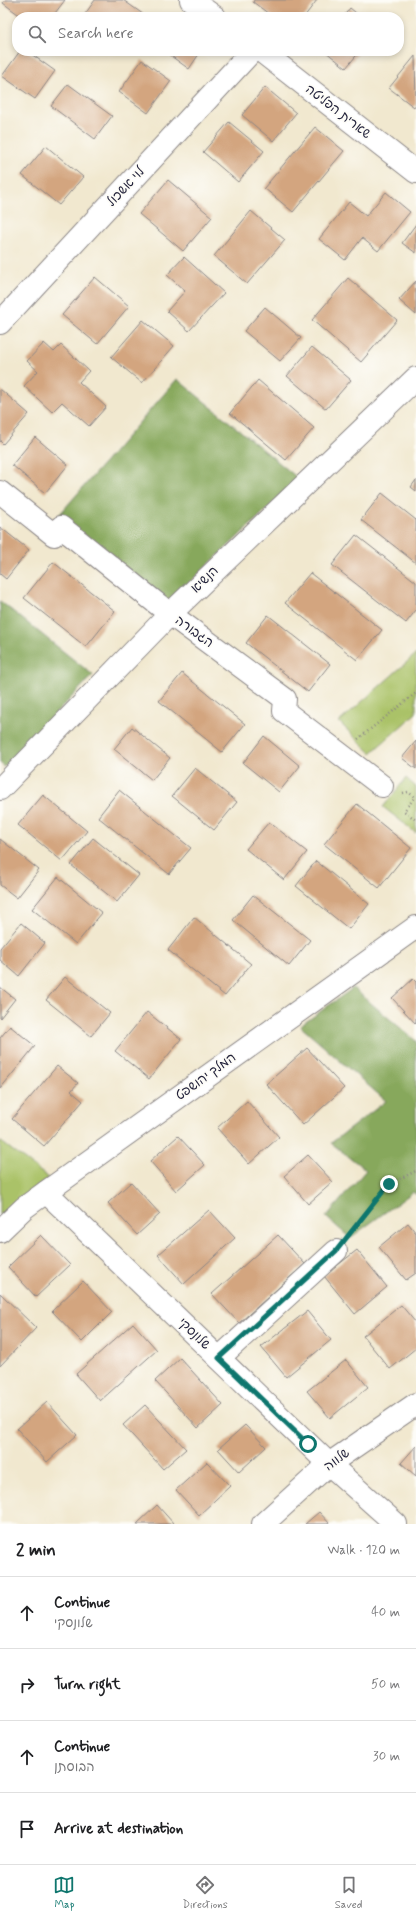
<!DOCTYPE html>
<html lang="en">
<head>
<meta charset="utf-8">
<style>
	body { margin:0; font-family:Mynerve,"Playpen Sans Hebrew",sans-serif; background:#f6f6f6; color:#202124 }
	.stop { position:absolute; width:12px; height:12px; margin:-9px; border:3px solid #0f766e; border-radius:50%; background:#fff }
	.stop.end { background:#0f766e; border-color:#fff; box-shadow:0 1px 4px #0008 }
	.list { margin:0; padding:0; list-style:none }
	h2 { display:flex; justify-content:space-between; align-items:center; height:52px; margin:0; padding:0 16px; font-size:17px }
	h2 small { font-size:13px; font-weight:400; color:#757577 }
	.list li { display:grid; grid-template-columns:26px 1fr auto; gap:12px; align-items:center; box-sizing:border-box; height:72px; padding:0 16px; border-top:1px solid #e0e0e0 }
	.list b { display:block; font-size:15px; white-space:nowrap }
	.list p { margin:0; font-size:13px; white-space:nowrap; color:#757577 }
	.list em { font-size:13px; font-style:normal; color:#757577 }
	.icon { flex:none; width:22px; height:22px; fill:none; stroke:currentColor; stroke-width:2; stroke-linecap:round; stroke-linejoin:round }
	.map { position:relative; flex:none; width:416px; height:1524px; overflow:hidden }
	.search { position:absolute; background:#fff; box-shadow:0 2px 6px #0003; left:12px; right:12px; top:12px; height:44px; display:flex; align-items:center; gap:10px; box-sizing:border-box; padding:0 14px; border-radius:16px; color:#757577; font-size:15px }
	.sheet { height:340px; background:#fff }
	nav { display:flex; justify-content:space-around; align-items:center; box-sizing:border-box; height:56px; border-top:1px solid #e0e0e0; background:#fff; font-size:11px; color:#757577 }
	nav a { display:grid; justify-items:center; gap:2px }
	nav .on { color:#0f766e }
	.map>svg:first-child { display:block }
	.green { fill:#aac267; stroke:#667251 }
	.forest { fill:#87a85c; stroke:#54654c }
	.building { fill:#d3a57f }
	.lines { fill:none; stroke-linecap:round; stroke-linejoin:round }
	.minor-casing { stroke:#8a8585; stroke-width:24 }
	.path { stroke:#8a8585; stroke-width:2.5; stroke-dasharray:1 3; stroke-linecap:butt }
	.minor { stroke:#fff; stroke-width:22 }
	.route { stroke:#0f766e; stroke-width:5 }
	.labels { text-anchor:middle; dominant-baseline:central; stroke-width:3.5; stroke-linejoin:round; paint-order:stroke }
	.street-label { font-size:13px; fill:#22223b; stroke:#fdfcf7 }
</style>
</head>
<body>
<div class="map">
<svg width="416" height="1524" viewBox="0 0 416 1524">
	<rect width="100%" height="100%" fill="#fdfcf7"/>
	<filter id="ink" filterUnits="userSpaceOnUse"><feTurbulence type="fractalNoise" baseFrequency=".025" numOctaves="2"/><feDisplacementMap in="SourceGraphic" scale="8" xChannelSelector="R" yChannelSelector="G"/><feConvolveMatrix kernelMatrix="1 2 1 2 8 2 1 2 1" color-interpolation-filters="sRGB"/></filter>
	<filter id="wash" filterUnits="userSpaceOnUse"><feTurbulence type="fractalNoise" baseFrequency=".012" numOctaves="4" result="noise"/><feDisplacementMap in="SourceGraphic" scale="16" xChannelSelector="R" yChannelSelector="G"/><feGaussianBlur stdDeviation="0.9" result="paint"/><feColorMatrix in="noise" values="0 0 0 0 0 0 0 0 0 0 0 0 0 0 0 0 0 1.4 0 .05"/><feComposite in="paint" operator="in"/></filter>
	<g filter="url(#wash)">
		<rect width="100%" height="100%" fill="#f1e8cf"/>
		<g class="green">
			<polygon points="416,654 416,713 371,753 339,722"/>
			<polygon points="406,778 416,787 416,833 383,807"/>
			<polygon points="0,1141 49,1178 0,1215"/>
		</g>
		<g class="forest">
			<polygon points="177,379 299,479 169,602 59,515"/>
			<polygon points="0,601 93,675 4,767 0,763"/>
			<polygon points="353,988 416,1041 416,1195 413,1192 350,1238 326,1217 366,1170 331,1143 386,1101 300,1026"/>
		</g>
		<g id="blocks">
			<g class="building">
				<polygon points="5,0 65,0 52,17 22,17 3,3"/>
				<polygon points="95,0 123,0 147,17 83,17"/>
				<polygon points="254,0 317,0 304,17 273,17 253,2"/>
				<polygon points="350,8 361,17 343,17"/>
				<polygon points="20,51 27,51 55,71 35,99 2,76"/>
				<polygon points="164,51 201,51 189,69"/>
				<polygon points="325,51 360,51 346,68"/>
				<polygon points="415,56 416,104 414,107 389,88"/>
				<polygon points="142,60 171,81 148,113 119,92"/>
				<polygon points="68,84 112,116 95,139 51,106"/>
				<polygon points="265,87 296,113 273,141 242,115"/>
				<polygon points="229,122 264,151 238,182 203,152"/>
				<polygon points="315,127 344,151 293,212 264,188"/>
				<polygon points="46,146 83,177 59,205 22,175"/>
				<polygon points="168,180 212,217 183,251 139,214"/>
				<polygon points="386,192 410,212 378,251 362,238 345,260 319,239 349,202 366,216"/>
				<polygon points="251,211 285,240 247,284 214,256"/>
				<polygon points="416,224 416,253 402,243"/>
				<polygon points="184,257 224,293 189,331 167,311 185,291 167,275"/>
				<polygon points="95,277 129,306 97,344 62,315"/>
				<polygon points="348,278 397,320 361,362 312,320"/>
				<polygon points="416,281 416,315 399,300"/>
				<polygon points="265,307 301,338 280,361 244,331"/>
				<polygon points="143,320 174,346 142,383 111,357"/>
				<polygon points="44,343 54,352 61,345 89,371 79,382 106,407 89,426 62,402 52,412 24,386 38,371 27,361"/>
				<polygon points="312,347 351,380 326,409 287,376"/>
				<polygon points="258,380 314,428 286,460 230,413"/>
				<polygon points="0,389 29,414 3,444 0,441"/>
				<polygon points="35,437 68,465 45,493 12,465"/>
				<polygon points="416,480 416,491 411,487"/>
				<polygon points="382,493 416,520 416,563 361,520"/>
				<polygon points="0,527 29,550 6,579 0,574"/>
				<polygon points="356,535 416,582 416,610 406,623 332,565"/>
				<polygon points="53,562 115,611 86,647 24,598"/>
				<polygon points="310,573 382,630 357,660 285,603"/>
				<polygon points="268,615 330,664 308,692 246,643"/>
				<polygon points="182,673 245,724 222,752 159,701"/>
				<polygon points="132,727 170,758 152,780 114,749"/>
				<polygon points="264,736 300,766 279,792 243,763"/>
				<polygon points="416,741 416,769 402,758"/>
				<polygon points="195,768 237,802 214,830 172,796"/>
				<polygon points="119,790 191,848 169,874 98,817"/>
				<polygon points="43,795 87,831 62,861 18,825"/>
				<polygon points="357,804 411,848 379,888 324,844"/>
				<polygon points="269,822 307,852 284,880 246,849"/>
				<polygon points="93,838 139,875 117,902 71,865"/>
				<polygon points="0,839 39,870 17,898 0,885"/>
				<polygon points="316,861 369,904 349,929 296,886"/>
				<polygon points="58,877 102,913 76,944 32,909"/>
				<polygon points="253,895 310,940 289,966 233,920"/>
				<polygon points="194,917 251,964 225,996 168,950"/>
				<polygon points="21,923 45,943 19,976 0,960 0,948"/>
				<polygon points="65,977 110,1013 91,1036 46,1000"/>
				<polygon points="413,979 416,982 416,1024 392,998"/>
				<polygon points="0,987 15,999 0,1018"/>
				<polygon points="147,1012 181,1039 149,1079 115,1051"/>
				<polygon points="10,1026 35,1046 0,1089 0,1038"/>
				<polygon points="307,1048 344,1088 303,1125 266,1084"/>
				<polygon points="57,1066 78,1083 71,1091 83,1101 44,1146 12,1119"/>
				<polygon points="247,1101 279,1137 249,1164 217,1128"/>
				<polygon points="178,1136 205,1165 176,1191 150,1161"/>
				<polygon points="308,1155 333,1182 308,1204 284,1176"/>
				<polygon points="131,1182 160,1214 137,1235 108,1203"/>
				<polygon points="209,1210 235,1238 184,1284 158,1255"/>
				<polygon points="408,1223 416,1233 416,1273 406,1280 379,1247"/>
				<polygon points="41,1235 70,1265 36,1297 8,1267"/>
				<polygon points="278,1235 305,1264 239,1323 212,1294"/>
				<polygon points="357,1250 387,1287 355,1314 324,1276"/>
				<polygon points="83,1281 112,1312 82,1342 52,1311"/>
				<polygon points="0,1293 36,1328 0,1366"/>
				<polygon points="401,1305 416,1323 416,1348 390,1369 363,1336"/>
				<polygon points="307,1311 331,1340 286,1377 261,1347"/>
				<polygon points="133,1323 157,1350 100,1401 76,1374"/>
				<polygon points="180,1358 223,1405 198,1428 155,1381"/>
				<polygon points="346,1360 368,1387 330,1418 307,1391"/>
				<polygon points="47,1402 77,1435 47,1462 17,1429"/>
				<polygon points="145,1405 186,1449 163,1469 123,1425"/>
				<polygon points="245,1425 266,1447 239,1472 218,1449"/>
				<polygon points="416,1446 416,1476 401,1463"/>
				<polygon points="207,1462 230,1486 199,1515 176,1490"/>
				<polygon points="157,1505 174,1524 137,1524"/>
				<polygon points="319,1512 330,1524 305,1524"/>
			</g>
		</g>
	</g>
	<g filter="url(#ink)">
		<use href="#blocks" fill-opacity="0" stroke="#8a8585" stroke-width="1"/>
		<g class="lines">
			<g class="minor-casing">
				<g id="minor">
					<polyline points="191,0 215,17"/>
					<polyline points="261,51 416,172"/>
					<polyline points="0,323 252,51"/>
					<polyline points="0,492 54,535 61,527 170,614 285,699 284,711 382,786"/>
					<polyline points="0,789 170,614 416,378"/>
					<polyline points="46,1192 329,1464 396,1524"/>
					<polyline points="0,1231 24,1208 46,1192 416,927"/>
					<polyline points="219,1358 336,1251"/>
					<polyline points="263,1524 329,1464 416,1404"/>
				</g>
			</g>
			<g class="path">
				<polyline points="358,739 416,693"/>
				<polyline points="403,793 408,792 415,797 404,811 416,820"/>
				<polyline points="349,1234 389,1184 416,1171"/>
			</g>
			<use href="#minor" class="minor"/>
		</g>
	</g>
	<g class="lines" filter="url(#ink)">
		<polyline class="route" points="308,1444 219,1358 336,1251 389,1184"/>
	</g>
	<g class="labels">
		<g class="street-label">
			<text transform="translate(338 112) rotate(38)">שארית הפליטה</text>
			<text transform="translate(126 187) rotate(-47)">לוי אשכול</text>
			<text transform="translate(205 580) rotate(-44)">הנשיא</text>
			<text transform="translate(194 632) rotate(36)">הגבורה</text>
			<text transform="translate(206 1077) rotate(-36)">המלך יהושפט</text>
			<text transform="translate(194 1334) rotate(44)">שלונסקי</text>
			<text transform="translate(337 1460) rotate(-37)">שלווה</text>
		</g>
	</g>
</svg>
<div class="stop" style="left:308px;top:1444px"></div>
<div class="stop end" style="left:389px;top:1184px"></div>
<div class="search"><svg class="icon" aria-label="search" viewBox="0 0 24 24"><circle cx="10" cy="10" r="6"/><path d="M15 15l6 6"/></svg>Search here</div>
</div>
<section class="sheet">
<h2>2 min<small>Walk · 120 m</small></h2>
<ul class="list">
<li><svg class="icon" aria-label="ahead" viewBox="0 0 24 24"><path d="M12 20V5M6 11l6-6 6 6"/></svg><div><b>Continue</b><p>שלונסקי</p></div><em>40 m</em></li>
<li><svg class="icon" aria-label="right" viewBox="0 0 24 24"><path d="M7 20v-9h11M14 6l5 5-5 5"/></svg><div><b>Turn right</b></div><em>50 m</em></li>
<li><svg class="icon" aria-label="ahead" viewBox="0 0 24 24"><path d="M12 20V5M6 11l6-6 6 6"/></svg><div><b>Continue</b><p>הבוסתן</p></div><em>30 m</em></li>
<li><svg class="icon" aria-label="arrive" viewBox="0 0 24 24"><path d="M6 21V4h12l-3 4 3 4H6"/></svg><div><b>Arrive at destination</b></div></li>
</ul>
</section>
<nav>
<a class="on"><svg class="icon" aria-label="map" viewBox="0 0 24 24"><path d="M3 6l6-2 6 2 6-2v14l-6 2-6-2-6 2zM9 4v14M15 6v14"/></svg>Map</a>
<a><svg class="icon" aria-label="directions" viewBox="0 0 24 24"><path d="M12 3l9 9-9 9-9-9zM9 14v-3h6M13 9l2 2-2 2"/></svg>Directions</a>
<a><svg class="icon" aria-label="saved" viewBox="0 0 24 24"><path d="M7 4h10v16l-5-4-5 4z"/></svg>Saved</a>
</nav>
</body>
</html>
